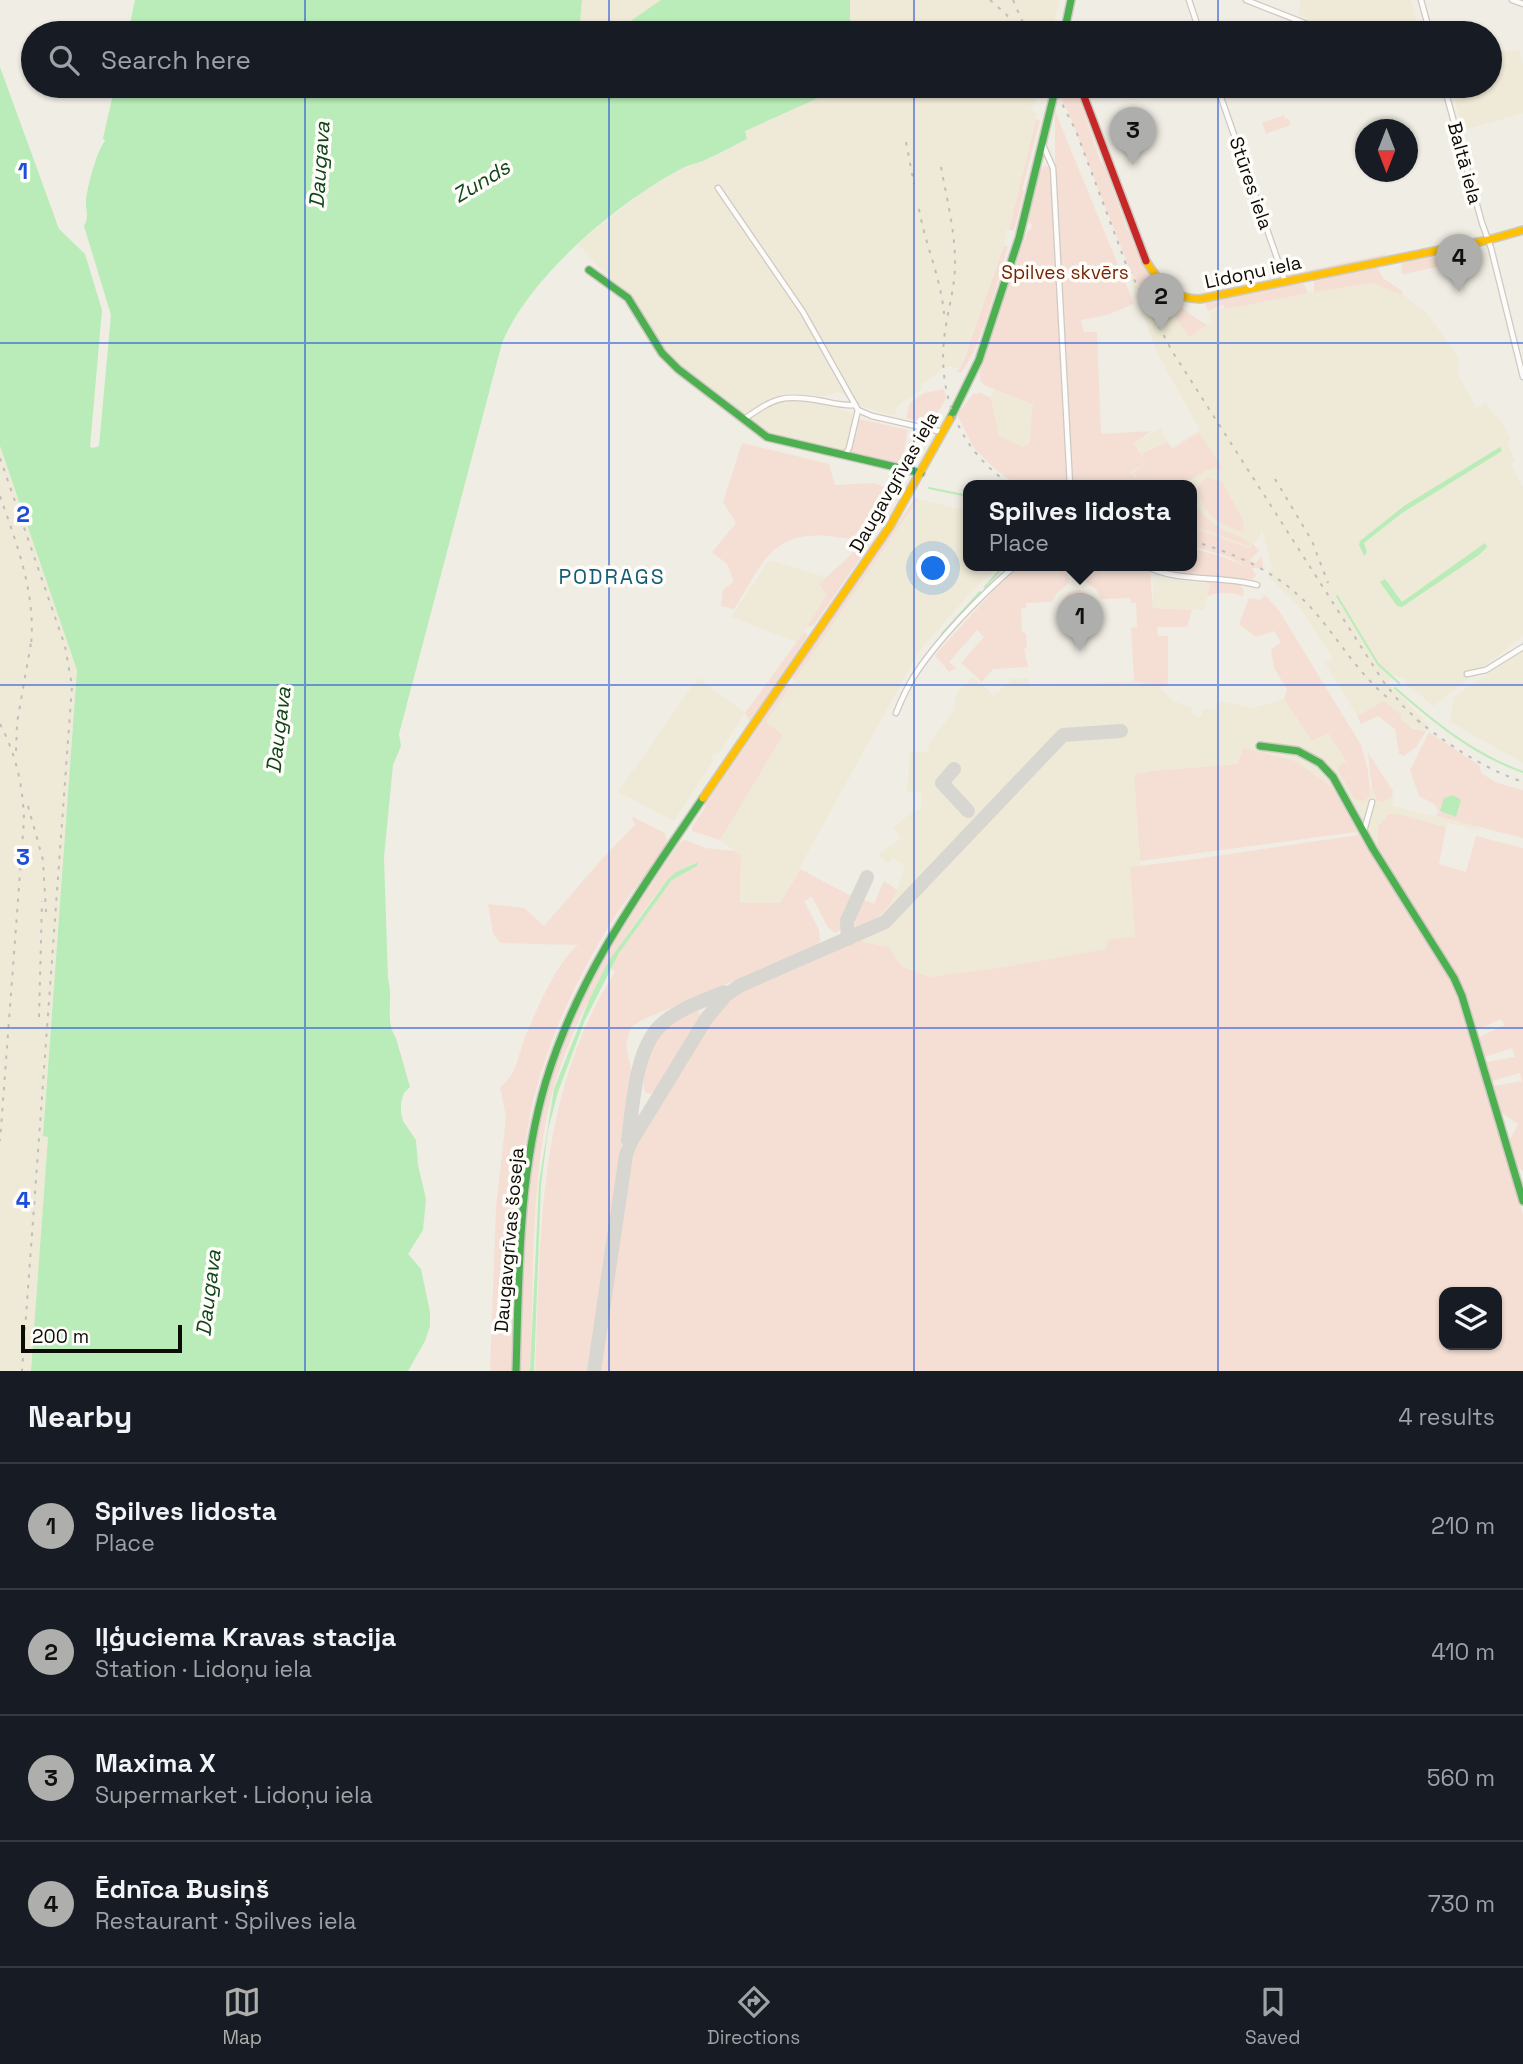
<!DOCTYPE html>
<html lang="en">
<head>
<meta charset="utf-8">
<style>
	body { margin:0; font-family:"Space Grotesk",sans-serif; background:#242831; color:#f1f3f6 }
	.controls { position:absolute; right:21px; bottom:21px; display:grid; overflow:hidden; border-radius:14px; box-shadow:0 2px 5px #0004 }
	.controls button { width:63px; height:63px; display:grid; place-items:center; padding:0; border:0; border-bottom:2px solid #363941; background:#171b24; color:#f1f3f6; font:35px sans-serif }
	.compass { position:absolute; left:1355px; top:119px; width:63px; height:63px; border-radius:50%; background:#171b24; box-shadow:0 2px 5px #0004; rotate:180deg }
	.scale { position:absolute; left:21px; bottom:18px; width:161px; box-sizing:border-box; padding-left:7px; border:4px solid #0d0b06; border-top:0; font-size:19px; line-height:24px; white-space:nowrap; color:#0d0b06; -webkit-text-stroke:5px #fefdfa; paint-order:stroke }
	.you { position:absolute; left:934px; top:569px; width:24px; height:24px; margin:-18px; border:5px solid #fff; border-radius:50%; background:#1a73e8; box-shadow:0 0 0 10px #1a73e833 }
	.badge { display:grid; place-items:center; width:46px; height:46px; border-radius:50%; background:#aeaead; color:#111; font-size:23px; font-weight:700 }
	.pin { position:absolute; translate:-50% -58px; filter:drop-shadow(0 2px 4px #0008) }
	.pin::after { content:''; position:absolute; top:37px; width:24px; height:21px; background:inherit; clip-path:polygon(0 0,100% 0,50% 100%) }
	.popup { position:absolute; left:963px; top:480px; width:234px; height:91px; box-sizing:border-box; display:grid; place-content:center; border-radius:14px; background:#171b24; filter:drop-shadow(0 2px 5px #0005); font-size:23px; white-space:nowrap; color:#9ea1a6 }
	.popup b { font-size:26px; color:#f1f3f6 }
	.popup::after { content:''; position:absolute; left:50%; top:100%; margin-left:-14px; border:14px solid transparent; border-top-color:#171b24 }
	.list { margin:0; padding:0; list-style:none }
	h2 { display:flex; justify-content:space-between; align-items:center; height:91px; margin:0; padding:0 28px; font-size:30px }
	h2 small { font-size:23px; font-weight:400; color:#9ea1a6 }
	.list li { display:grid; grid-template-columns:46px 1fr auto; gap:21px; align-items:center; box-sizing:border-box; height:126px; padding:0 28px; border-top:2px solid #363941 }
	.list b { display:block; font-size:26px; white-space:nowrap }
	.list p { margin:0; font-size:23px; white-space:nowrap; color:#9ea1a6 }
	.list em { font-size:23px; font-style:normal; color:#9ea1a6 }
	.icon { flex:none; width:38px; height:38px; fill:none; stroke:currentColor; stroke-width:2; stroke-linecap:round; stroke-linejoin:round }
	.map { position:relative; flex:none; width:1523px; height:1371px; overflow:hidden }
	.search { position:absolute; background:#171b24; box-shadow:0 2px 5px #0004; left:21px; right:21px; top:21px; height:77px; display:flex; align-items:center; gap:18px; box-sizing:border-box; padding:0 24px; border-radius:38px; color:#9ea1a6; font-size:26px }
	.sheet { height:595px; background:#171b24 }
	nav { display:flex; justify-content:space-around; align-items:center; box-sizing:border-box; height:98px; border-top:2px solid #363941; background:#171b24; font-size:19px; color:#9ea1a6 }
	nav a { display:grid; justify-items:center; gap:4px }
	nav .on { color:#aeaead }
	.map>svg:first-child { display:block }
	.built { fill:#efead7 }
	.green { fill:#f5dfd4; fill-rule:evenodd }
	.water { fill:#b9ecb9 }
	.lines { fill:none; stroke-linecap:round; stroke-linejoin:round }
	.stream { stroke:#b9ecb9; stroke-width:2 }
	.taxiway { stroke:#d8d6d0; stroke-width:14 }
	.street-casing { stroke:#cdcac2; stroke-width:7 }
	.fast-casing { stroke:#cdcac2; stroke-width:10 }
	.slow-casing { stroke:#cdcac2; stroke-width:10 }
	.jam-casing { stroke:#cdcac2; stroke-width:10 }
	.street { stroke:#fdfcfb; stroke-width:4.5 }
	.fast { stroke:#4caf50; stroke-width:7 }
	.slow { stroke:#ffc107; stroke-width:7 }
	.jam { stroke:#c62828; stroke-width:7 }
	.rail { stroke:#bfbebc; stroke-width:2; stroke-dasharray:3.5 7; stroke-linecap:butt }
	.grid { fill:none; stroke:#1d4ed8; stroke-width:2; stroke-opacity:0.55 }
	.labels { text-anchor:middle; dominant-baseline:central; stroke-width:7; stroke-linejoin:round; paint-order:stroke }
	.street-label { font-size:19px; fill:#0d0b06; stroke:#fefdfa }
	.park-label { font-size:19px; fill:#762503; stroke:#fefdfa }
	.water-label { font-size:21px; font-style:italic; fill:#104519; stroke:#fefdfa }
	.neighbourhood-label { font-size:21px; letter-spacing:2px; fill:#115d76; stroke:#fefdfa }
	.grid-label { font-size:23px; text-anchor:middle; font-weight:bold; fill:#1d4ed8; stroke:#fefdfa; stroke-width:7; stroke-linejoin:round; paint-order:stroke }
</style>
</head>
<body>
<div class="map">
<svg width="1523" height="1371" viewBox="0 0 1523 1371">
	<rect width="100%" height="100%" fill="#f0ede4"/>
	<g class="built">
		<polygon points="582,0 661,0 613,33 579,33"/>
		<polygon points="850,0 1059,0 1052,33 850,33"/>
		<polygon points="1301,0 1411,0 1420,33 1343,33 1298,15"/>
		<polygon points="1519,50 1523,64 1523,113 1464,130 1451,86 1490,86 1490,52"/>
		<polygon points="845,86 1042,86 1040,93 1036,93 1038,95 1031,110 1037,113 1009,230 1006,230 1006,238 959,370 955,367 940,367 940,372 921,385 923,388 898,405 895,416 863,407 839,392 822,397 788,393 776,396 757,408 741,414 671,359 624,289 606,275 578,244 641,193 677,171 710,158 747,139 744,131"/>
		<polygon points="1128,265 1157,320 1172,312 1189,337 1212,322 1209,313 1225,307 1226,309 1336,287 1371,283 1402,294 1427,313 1459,358 1457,369 1459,376 1476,408 1486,402 1494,416 1498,415 1511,440 1507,442 1515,460 1511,465 1523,487 1523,636 1481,669 1467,670 1469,678 1434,706 1407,685 1404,679 1393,675 1388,683 1429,725 1426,731 1408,726 1384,701 1357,716 1325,663 1333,659 1299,606 1267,575 1272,568 1262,529 1257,541 1250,548 1192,527 1192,485 1140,485 1131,472 1146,462 1134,444 1160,428 1172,447 1200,430 1157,353 1125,266"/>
		<polygon points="995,389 1015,395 1034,405 1027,446 1023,447 999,436 991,398"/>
		<polygon points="789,398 821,403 854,414 844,453 771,435 749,420 776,400"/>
		<polygon points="0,446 77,670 48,1059 43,1135 48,1137 31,1371 0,1371"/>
		<polygon points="918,499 968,511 968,565 1001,565 973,590 919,651 780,903 740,903 741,855 720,840 783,735 766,722"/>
		<polygon points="769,560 838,581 797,642 731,617"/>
		<polygon points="1158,579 1210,583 1204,610 1153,608 1153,581"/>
		<polygon points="1523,650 1523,763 1450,722 1454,697"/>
		<polygon points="973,677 994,696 1012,679 1028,678 1030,687 1132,681 1159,687 1173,701 1192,708 1192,714 1196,717 1201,716 1203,709 1215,709 1221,701 1252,708 1284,699 1312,741 1328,733 1346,762 1337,768 1370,796 1369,789 1372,788 1377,801 1388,800 1392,796 1395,797 1392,806 1479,827 1478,830 1448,823 1446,827 1423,821 1378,847 1385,860 1378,864 1364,840 1355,836 1356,832 1239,764 1153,771 1134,775 1140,866 1130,867 1135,936 1108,940 1107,949 1005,967 929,977 901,966 889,947 864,942 856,928 884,914 893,901 905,867 893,858 887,864 878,855 901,838 893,827 910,814 921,809 922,793 907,792 910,752 928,752 929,743 953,712 957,693"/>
		<polygon points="698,678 745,713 718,754 715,752 711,757 714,760 674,821 618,792"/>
	</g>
	<g class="green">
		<path d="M1060,86H1075L1100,160L1105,167C1129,234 1141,287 1207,325L1189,337L1172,312L1157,320L1128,265L1068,111L1058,94Z"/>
		<path d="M1055,111L1134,304L1107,315L1081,320L1084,332H1097L1101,434L1151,431L1134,444L1144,459L1143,453L1167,443L1172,449L1199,433L1222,467L1220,471L1215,468L1205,471L1187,482V485H1142L1133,473L1146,463L1131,472L1140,485H1017L994,468L974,448L957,415L973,394L981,393L991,398L999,436L1023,447L1029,443L1033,405C1025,400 986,387 983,384C979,380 980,377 980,372L1016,260L1029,229H1031L1032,224L1028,223L1040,170L1045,166L1055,168Z"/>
		<polygon points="1284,115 1285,119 1288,118 1291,125 1266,134 1262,123"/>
		<polygon points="1036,119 1040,120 1022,190 1024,191 1014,231 1009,230"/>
		<path d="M1004,245L1008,247C996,284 983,344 961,373L955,371L959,370L964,359Z"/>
		<polygon points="1477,247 1480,250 1477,255 1469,260 1404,274 1401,273 1402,264 1406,259 1452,249"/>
		<polygon points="1386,254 1383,258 1293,277 1286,275"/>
		<polygon points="1376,265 1383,278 1402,291 1403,295 1371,283 1314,292 1314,279"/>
		<polygon points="1299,282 1304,284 1308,293 1226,309 1223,305 1208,311 1204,301"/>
		<polygon points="944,389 946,399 931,423 906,418 910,403 924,393"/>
		<polygon points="859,419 908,430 901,465 851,453"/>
		<path d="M742,443L829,464L835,485L874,483L900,493L872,537C851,541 849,538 829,536C769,531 762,566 734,609L721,606L723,590L734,581L727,564L712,552L736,523L723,502Z"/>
		<path d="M1207,477L1222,482L1243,520L1244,532C1217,525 1205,515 1197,488Z"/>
		<polygon points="915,498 918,499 794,681 792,677"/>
		<path d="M1192,500C1200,512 1211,524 1225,531C1234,535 1243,536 1250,544L1248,546L1192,525Z"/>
		<polygon points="1192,527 1249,548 1253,544 1259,551 1250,560 1256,563 1262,556 1263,568 1252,568 1256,575 1252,580 1173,573 1152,565 1192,565 1192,548 1223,557 1250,568 1226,556 1192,546"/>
		<path d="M866,539L872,541L814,625L807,627L827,595L819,584C835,568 852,556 866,539Z"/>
		<polygon points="1021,565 1067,565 1069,583 1056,594 1052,602 1026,603 1026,608 1021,609 1022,631 1026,634 1027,648 1024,649 1028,667 993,669 982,682 961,663 984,637 977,630 949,662 956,668 949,672 935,655 995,589"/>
		<polygon points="1084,565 1139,565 1150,572 1153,608 1192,610 1187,627 1157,627 1158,636 1168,636 1168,685 1159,687 1134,681 1131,628 1137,627 1136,603 1131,603 1130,598 1101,599 1097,590 1086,582"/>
		<path d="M1208,580L1238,583L1244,591L1243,596C1230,592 1219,591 1207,597L1210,584L1206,583Z"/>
		<circle cx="1077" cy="603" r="13"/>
		<polygon points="1265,595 1278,609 1361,745 1368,771 1370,796 1363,802 1354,798 1337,768 1346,761 1328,733 1312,741 1284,699 1287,689 1274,668 1271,650 1281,642 1274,631 1256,637 1239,624 1249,598 1260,600"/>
		<polygon points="804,632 807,634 806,638 750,721 745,713"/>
		<polygon points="788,684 792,684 766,722 783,735 720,840 692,831 692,827 705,808 704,805"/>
		<polygon points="1384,701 1401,715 1401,720 1413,729 1426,731 1416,747 1404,756 1399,754 1395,729 1378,716 1361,724 1357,716"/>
		<polygon points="1429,732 1480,766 1481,773 1497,783 1523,790 1523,838 1436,816 1439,811 1434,804 1419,796 1410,770"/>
		<polygon points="1243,748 1295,761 1332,787 1356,825 1356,832 1140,861 1134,775 1153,771 1238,764"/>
		<polygon points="1368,753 1393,791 1392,796 1384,802 1377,801 1372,788"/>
		<polygon points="1388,814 1396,814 1446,827 1439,864 1466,872 1476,836 1523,848 1523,1171 1518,1168 1509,1141 1518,1124 1502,1113 1494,1086 1522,1081 1520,1073 1492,1081 1487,1062 1515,1057 1512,1048 1485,1057 1479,1037 1505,1025 1501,1019 1477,1030 1468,998 1458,979 1378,847 1378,827"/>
		<path d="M631,816L665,833L667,841C657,864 636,885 622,906C607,928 593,952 581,976C557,1023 537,1074 528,1126C513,1207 514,1289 511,1371H490L496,1207L506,1117L500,1087C517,1074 517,1059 524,1040C534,1015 557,961 578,945L501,943L493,934L488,904L524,908L544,926L601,860L635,825Z"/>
		<path d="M1358,835L1364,840L1451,981L1460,1002L1523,1215V1371H598L628,1173C638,1135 660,1104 680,1071C696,1044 711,1011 738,992L862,939L864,942L889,947L901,966L929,977L1005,967L1106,949L1108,940L1135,936L1130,867L1189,860ZM1444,1292H1497V1345H1444Z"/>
		<path d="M685,840L706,848L735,851L741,855L740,903H780L800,869L851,896L840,930L835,933L827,926L812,897L804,901L819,930L820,941L816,945L642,1020L631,1027L626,1045L632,1074L588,1371H535C541,1233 537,1093 615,972L611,968L619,953L672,880L697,866L698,862C667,871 650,903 632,928C599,975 569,1034 553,1090C530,1176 534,1282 530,1371H520C524,1277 521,1171 550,1080C578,992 628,917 680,842Z"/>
		<path d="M884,881L897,890C888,914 878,917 856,928L854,918L862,899L874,904Z"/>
		<path d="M693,1011H699L700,1018L654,1092L649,1094L645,1092C642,1084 644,1077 645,1069C650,1040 666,1022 693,1011Z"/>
	</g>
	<g class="water">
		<polygon points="135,0 582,0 579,33 128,33"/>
		<polygon points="661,0 850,0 850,33 613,33"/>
		<path d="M0,67L59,229L85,254L102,310L90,447L93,448L99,446L111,315L84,226C90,216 85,209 86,199C88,185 97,150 105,141L103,138L115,86H845L745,131L747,139C735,145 721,153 709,158C700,163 689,164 679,170C617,203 529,277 502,343L399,734L401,746L393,765L384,857L388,979C394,999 384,1020 396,1038L410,1087L404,1093L401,1102V1112L403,1121L416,1140L418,1165L426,1199L423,1230L408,1254L421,1269L430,1312V1326L425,1341L408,1371H31L48,1137L43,1136L77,670L0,446Z"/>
		<polygon points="1500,447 1502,451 1402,513 1364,543 1367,552 1364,556 1359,545 1360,541 1404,506"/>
		<polygon points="1485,543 1487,547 1479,555 1402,607 1397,606 1380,582 1385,579 1402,602"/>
		<polygon points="1453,795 1461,800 1456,817 1440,811 1444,798"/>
		<polygon points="698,862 697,866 672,880 619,953 585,1020 558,1092 548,1130 541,1185 534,1371 530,1371 539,1183 554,1089 590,998 608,962 668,879 676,872"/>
	</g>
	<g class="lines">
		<g class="stream">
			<polyline points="929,488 968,496"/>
			<polyline points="985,587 1002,568"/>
			<polyline points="1337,596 1378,664 1399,683"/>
			<polyline points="942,634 980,592"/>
			<path d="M1395,688C1434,722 1474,755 1523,772"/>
		</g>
		<g class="taxiway">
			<polyline points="954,769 942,783 968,811"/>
			<polyline points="848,939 847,921 867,877"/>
			<path d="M628,1140C633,1106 635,1049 661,1025C677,1009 704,1001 724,992"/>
			<polyline points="594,1371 626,1155 632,1140 706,1019 726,995 739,986 885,922 1063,735 1121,731"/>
		</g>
		<g class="street-casing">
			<g id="street">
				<polyline points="1189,0 1200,33"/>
				<polyline points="1246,0 1330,33"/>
				<polyline points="1421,0 1430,33"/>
				<polyline points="1512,0 1523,4"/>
				<polyline points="1217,86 1285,281"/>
				<polyline points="1444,86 1482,223 1491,248 1523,377"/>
				<polyline points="1043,145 1053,168 1070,485"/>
				<polyline points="718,188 803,312 858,410 872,416 942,432"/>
				<path d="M744,419C776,397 783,394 822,401C833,403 843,406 855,405"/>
				<polyline points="845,455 849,448 858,410"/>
				<path d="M1144,565C1175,583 1221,575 1257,585"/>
				<polyline points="1467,674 1486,670 1523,647"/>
				<path d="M896,713C901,701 906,689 913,678C935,642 983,593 1016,565"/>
				<polyline points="1364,831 1372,802"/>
			</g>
		</g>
		<g class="fast-casing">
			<g id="fast">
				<polyline points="1064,33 1071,0"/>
				<polyline points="589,270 628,298 662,353 678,369 767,437 921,473"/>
				<polyline points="950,419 979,360 1019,238 1056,86"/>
				<polyline points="1260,746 1298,751 1320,763 1333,777 1373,849 1454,978 1462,996 1523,1201"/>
				<path d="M516,1371C519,1275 518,1174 546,1081C578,975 642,888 703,798"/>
			</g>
		</g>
		<g class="slow-casing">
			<g id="slow">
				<path d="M1146,261C1159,282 1173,299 1200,299L1488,240L1523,230"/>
				<polyline points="703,798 890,526 950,419"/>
			</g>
		</g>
		<g class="jam-casing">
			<polyline id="jam" points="1080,86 1146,261"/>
		</g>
		<use href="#street" class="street"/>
		<use href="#fast" class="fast"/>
		<use href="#slow" class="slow"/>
		<use href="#jam" class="jam"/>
		<g class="rail">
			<polyline points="990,0 1006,14 1021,33"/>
			<polyline points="1013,0 1027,32"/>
			<polyline points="1053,86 1076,131 1126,264 1172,351 1383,681 1402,705 1424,726"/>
			<polyline points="906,142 914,184"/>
			<path d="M941,167C947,200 956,235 955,268C954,290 948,310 945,332C936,393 959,450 1011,485"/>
			<path d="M919,209C925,244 941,278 944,314"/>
			<polyline points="0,458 65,646 72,686 22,1371"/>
			<polyline points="1275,479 1312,541 1328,583"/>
			<path d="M0,496C17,545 36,593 31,646"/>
			<path d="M1192,541C1241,555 1286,576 1319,617C1342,645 1361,676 1389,699"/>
			<path d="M1417,720C1450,746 1483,768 1523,782"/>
			<path d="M0,724C16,754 23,786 24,820L0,1141"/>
			<polyline points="16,751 17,723 32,637"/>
			<polyline points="28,806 43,860 46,912"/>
			<polyline points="39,1017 42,901"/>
		</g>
	</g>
	<path class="grid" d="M305,0V33M609,0V33M914,0V33M1218,0V33M305,86V1371M609,86V1371M914,86V1371M1218,86V1371M0,343H1523M0,685H1523M0,1028H1523"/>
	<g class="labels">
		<g class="street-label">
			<text transform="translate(1465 163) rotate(75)">Baltā iela</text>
			<text transform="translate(1251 183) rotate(71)">Stūres iela</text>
			<text transform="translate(1253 272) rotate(-12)">Lidoņu iela</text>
			<text transform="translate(894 482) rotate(-60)">Daugavgrīvas iela</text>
			<text transform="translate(509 1240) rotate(-85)">Daugavgrīvas šoseja</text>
		</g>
		<g class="park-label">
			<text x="1065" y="272">Spilves skvērs</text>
		</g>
		<g class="water-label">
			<text transform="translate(319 165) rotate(-86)">Daugava</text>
			<text transform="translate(481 181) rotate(-31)">Zunds</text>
			<text transform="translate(278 730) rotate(-83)">Daugava</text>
			<text transform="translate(208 1293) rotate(-83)">Daugava</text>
		</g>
		<g class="neighbourhood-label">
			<text x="612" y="576">PODRAGS</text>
		</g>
	</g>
	<g class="grid-label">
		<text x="23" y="179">1</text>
		<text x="23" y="522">2</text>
		<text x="23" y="865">3</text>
		<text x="23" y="1208">4</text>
	</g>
</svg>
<div class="controls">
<button><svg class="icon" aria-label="layers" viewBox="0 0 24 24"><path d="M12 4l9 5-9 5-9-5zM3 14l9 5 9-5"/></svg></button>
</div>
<svg class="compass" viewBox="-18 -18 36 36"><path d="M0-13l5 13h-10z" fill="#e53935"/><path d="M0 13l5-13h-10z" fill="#9ea1a6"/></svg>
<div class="scale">200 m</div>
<div class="you"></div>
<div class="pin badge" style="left:1080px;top:651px">1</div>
<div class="popup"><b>Spilves lidosta</b>Place</div>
<div class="pin badge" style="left:1161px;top:331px">2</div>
<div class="pin badge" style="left:1133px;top:165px">3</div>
<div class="pin badge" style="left:1459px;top:292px">4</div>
<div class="search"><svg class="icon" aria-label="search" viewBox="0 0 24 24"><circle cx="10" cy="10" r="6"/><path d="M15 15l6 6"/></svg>Search here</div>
</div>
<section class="sheet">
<h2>Nearby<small>4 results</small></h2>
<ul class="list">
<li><span class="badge">1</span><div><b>Spilves lidosta</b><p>Place</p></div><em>210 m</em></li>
<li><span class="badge">2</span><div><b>Iļģuciema Kravas stacija</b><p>Station · Lidoņu iela</p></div><em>410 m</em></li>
<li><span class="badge">3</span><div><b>Maxima X</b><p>Supermarket · Lidoņu iela</p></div><em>560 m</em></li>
<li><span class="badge">4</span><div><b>Ēdnīca Busiņš</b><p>Restaurant · Spilves iela</p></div><em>730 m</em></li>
</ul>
</section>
<nav>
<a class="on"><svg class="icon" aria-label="map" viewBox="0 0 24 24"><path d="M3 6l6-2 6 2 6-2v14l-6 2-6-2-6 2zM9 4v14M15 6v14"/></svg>Map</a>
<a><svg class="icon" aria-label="directions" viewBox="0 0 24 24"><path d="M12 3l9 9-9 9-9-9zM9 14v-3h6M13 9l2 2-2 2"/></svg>Directions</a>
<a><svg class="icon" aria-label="saved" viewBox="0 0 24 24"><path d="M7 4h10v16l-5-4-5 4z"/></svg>Saved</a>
</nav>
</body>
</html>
